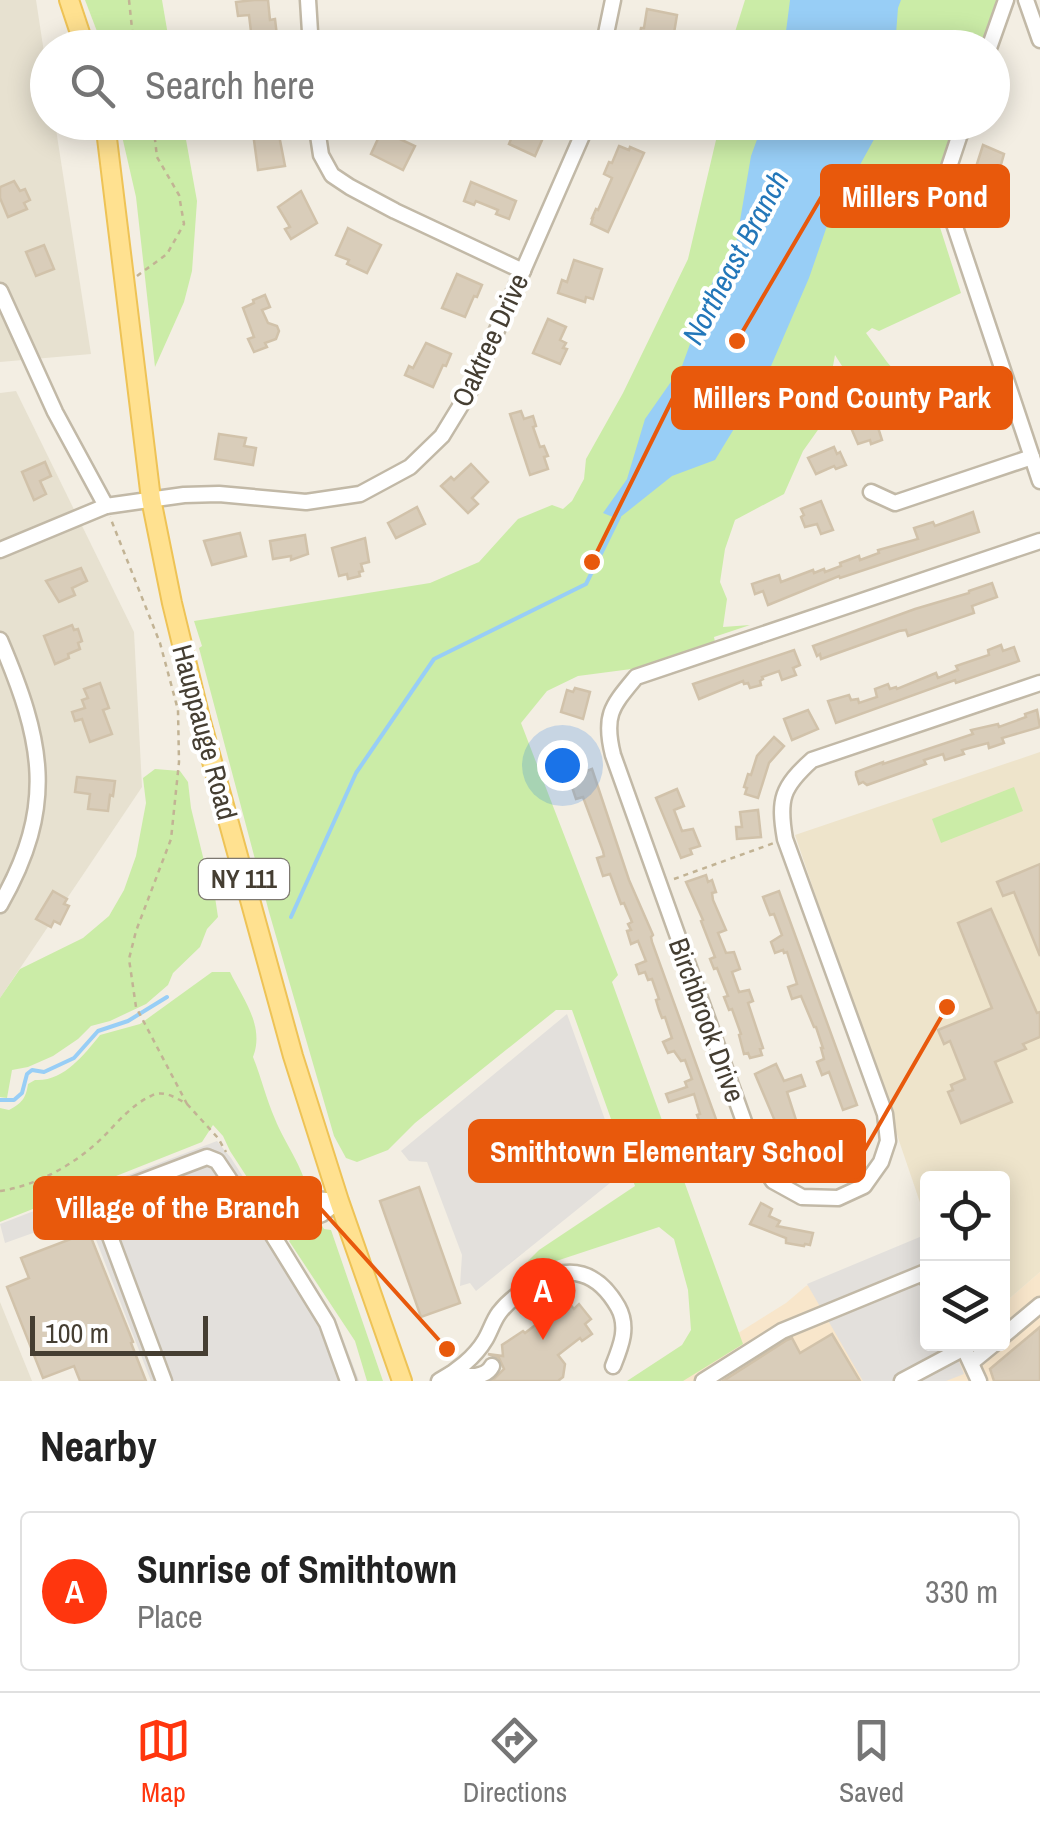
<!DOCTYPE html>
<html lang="en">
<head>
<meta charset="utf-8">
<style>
	body { margin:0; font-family:"Archivo Narrow",sans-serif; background:#f6f6f6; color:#222 }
	.controls { position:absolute; right:30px; bottom:30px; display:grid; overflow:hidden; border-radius:10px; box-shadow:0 5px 25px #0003 }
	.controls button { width:90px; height:90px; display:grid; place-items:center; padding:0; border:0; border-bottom:2px solid #e0e0e0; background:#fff; color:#222; font:50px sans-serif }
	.scale { position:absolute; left:30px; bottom:25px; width:178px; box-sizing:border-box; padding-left:10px; border:5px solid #453e32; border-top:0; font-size:28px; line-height:35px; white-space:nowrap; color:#453e32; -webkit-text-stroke:8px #fff; paint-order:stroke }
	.you { position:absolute; left:562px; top:765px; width:35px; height:35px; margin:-25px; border:8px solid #fff; border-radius:50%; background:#1a73e8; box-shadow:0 0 0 15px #1a73e833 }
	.badge { display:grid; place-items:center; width:65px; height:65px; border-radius:50%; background:#ff360e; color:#fff; font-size:32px; font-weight:700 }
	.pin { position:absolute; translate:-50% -82px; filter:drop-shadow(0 2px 5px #0008) }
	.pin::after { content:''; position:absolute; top:52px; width:35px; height:30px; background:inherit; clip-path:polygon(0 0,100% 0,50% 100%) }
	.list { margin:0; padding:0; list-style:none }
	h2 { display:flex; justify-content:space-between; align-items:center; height:130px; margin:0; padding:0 40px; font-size:42px }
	h2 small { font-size:32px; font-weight:400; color:#767676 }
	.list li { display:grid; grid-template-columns:65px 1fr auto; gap:30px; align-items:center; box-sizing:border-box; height:160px; margin:0 20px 20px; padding:0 20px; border:2px solid #e0e0e0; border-radius:10px }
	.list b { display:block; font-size:38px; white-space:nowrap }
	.list p { margin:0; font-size:32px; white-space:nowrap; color:#767676 }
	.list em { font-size:32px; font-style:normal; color:#767676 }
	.icon { flex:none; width:55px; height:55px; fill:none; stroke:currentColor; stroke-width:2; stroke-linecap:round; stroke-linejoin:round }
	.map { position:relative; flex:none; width:1040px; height:1381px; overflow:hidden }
	.search { position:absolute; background:#fff; box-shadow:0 5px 25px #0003; left:30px; right:30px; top:30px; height:110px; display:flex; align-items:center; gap:25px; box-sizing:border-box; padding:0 35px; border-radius:55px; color:#767676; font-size:38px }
	.sheet { height:310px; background:#fff }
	nav { display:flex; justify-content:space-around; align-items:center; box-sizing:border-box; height:140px; border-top:2px solid #e0e0e0; background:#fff; font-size:28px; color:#767676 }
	nav a { display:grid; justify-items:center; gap:5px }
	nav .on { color:#ff360e }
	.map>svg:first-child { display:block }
	.residential { fill:#e7e1d0 }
	.commercial { fill:#f8e6cb }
	.education { fill:#eee4cb }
	.green { fill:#cbeca7 }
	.parking { fill:#e3e0dc }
	.water { fill:#98cef6 }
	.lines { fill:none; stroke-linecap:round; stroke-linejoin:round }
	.stream { stroke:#98cef6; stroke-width:4 }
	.building { fill:#d9cdba; stroke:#d1c2aa; stroke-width:2.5 }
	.minor-casing { stroke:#c2b9a7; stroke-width:19 }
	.major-casing { stroke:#eec356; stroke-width:22 }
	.path { stroke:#c2b394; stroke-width:2.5; stroke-dasharray:5 5; stroke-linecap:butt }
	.minor { stroke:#fff; stroke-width:14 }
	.major { stroke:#ffe190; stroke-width:18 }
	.labels { text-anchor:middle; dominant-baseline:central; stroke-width:8; stroke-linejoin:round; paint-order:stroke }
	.shield { fill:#fff; stroke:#7d7870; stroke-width:2.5 }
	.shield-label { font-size:25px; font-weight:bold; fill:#453e32 }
	.street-label { font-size:28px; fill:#453e32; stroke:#fff }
	.water-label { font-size:30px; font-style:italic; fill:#2377b9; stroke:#fff }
	.leader { fill:none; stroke:#e8590c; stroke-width:4 }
	.callout-dot { fill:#e8590c; stroke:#fff; stroke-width:4 }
	.callout { fill:#e8590c; stroke:#e8590c; stroke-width:4 }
	.callout-label { font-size:30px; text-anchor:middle; font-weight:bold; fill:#fff }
</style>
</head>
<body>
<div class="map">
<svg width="1040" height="1381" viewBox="0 0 1040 1381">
	<rect width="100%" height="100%" fill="#f3eee3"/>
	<g class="residential">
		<polygon points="0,0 36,0 47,72 48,122 55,123 91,354 0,362"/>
		<polygon points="16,391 134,632 142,787 0,998 0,393"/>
		<polygon points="0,1302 32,1381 0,1381"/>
	</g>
	<polygon class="commercial" points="927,1236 928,1344 1002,1344 1003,1304 1040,1272 1040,1381 662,1381 786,1303 806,1286"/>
	<polygon class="education" points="1040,752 1040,1272 1003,1304 1002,1178 928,1178 927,1223 795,835"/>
	<g class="green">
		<polygon points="85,0 162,0 170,47 103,47"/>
		<polygon points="745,0 998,0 983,47 730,48"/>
		<polygon points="119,123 183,123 197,201 192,271 184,302 155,367 136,197"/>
		<polygon points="720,123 958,123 939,181 937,218 961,293 879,331 872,328 866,333 887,362 914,393 906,421 862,376 842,366 835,355 831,377 813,408 820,427 803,451 784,494 735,520 725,549 720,582 727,599 723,627 750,625 714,637 715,642 639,668 578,676 547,691 521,723 618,975 612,982 743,1344 683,1381 627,1381 682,1345 691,1330 688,1290 674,1239 659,1227 514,1275 539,1250 635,1186 572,1010 556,1010 415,1123 388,1150 357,1162 346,1158 334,1136 269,912 199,648 202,646 194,621 430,583 479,562 518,519 552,505 563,509 572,501 584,479 586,459 623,393 688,259"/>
		<polygon points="155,769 180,771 188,782 191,808 204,861 198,868 212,877 218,917 207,929 200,947 173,973 168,985 146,1004 110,1021 91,1026 78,1039 53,1056 28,1067 12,1070 7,1098 0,1097 0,998 20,969 83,938 109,916 124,890 136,856 146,803 143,778"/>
		<polygon points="1014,787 1023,811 941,843 932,819"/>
		<path d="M212,972H230C243,999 265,1026 253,1057C261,1077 266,1098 275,1119C285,1144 303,1166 308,1193L275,1207L267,1208L230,1151L223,1136L213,1125L202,1142L0,1222V1108L9,1110C22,1103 26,1098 28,1084L35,1080C63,1082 84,1055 100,1035L140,1024Z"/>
		<polygon points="321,1224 324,1229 331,1230 383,1381 367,1381 355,1341 289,1241 297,1233"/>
	</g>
	<g class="parking">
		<polygon points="567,1014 622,1167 612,1170 615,1179 476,1291 470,1283 460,1286 462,1255 427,1162 409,1161 401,1151"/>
		<polygon points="217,1141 231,1158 337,1323 359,1381 151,1381 86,1214 5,1243 0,1224"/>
		<polygon points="927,1234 928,1344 952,1344 964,1374 946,1381 863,1381 807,1284"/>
	</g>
	<g class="water">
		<polygon points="790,0 901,0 898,8 895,47 784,47"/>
		<polygon points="763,123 883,123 828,223 809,278 768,373 715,460 672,476 618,519 603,513 627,479 645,419 682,366 714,278 735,250 751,156"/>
	</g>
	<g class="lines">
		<g class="stream">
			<polyline points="291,917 356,773 434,659 586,584 619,517"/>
			<polyline points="0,1100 14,1100 22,1093 27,1074 32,1070 44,1072 74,1058 98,1031 128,1021 167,997"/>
		</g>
	</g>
	<g class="building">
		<polygon points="254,0 268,0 270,20 275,19 277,36 265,38 266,46 253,48 249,15 238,16 236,2"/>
		<polygon points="647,9 677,15 672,45 639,40 641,28 644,28"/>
		<polygon points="518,122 550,122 535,156 509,144"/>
		<polygon points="383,128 392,132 391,135 415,146 403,170 371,154"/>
		<polygon points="278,130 285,166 258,170 253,133"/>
		<polygon points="983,145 1004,154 998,175 976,167"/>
		<polygon points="619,146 629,150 630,147 644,153 608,232 591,224 593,218 592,218 596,209 598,210 612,178 604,174 609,162 612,163"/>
		<polygon points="14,181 20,191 25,189 30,200 24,203 27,209 8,217 0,198 0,187"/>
		<polygon points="471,182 516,201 509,219 496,214 498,210 476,201 474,205 464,201"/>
		<polygon points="301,191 317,223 291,239 285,229 290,227 278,207"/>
		<polygon points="348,228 381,245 367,273 347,264 349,260 336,255"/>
		<polygon points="44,245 54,269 36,276 26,252"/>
		<polygon points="574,260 602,269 593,299 586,297 585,302 558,293 562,280 567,282"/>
		<polygon points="457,274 482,285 477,297 474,296 465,317 442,308"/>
		<polygon points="265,295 270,307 262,310 268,323 277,326 279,331 276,339 265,343 267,347 254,352 248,339 254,337 243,308 254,303 253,300"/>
		<polygon points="548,319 566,327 560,340 566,343 563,348 567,349 560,364 533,353"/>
		<polygon points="426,343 451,354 446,366 443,365 433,387 405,375 409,366 413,368"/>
		<polygon points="869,399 882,440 871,444 870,440 858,444 849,423 853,422 857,413 853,405"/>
		<polygon points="521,411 524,419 533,416 536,426 533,427 540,447 544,446 548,456 544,457 548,469 530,475 510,414"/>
		<polygon points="219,434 246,438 244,446 256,448 253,465 215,459"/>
		<polygon points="834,447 837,454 840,452 846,465 836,469 834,466 816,474 808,458"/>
		<polygon points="45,462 51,476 40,481 46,494 34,500 22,472"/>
		<polygon points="471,464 488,482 472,498 478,504 468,513 441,486 451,477 454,480"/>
		<polygon points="821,501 833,530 821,534 817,524 805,527 801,517 804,515 801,509"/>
		<polygon points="417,507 425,524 396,538 388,523"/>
		<polygon points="973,512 979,532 840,578 839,576 768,605 763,591 755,594 752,584 779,575 781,582 813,570 814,573 824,569 825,572 841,566 840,563 859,556 860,560 879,553 878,550 918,539 914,528 933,522 935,526"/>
		<polygon points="240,533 246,556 212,565 204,541"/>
		<polygon points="305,535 308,554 291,560 291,556 273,559 270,541"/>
		<polygon points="365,538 369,562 361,564 363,571 359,572 360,576 348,579 347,574 339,576 332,548"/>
		<polygon points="81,568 87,581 72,588 75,595 59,602 46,581"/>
		<polygon points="992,583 997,597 972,606 974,613 908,636 906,630 899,631 821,659 820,654 817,656 813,646 915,609 969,593 969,591"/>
		<polygon points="72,625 74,630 78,629 82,641 78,643 80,649 68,654 69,658 55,664 44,636"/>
		<polygon points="1001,645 1003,651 1014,647 1019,661 956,683 955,680 836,723 828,701 849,695 851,700 858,699 859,703 877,697 875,689 888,684 890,689 896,687 897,689 936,673 938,678 958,670 956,666 989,655 988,650"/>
		<polygon points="794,650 800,665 793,668 796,675 782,680 779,671 762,677 763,679 760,681 761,685 750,688 748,683 744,684 743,681 699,699 693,684"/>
		<polygon points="100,683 109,708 103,710 112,734 90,742 82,719 75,721 72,712 85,708 82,700 88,698 84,689"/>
		<polygon points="575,688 590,692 583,719 561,712 567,690 573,692"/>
		<polygon points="808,710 818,729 792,740 784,719"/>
		<polygon points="1037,710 1040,727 1002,738 1004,743 989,748 988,743 962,750 964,754 945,760 943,754 924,760 926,764 867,785 863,782 859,784 856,775 856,772 883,762 883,764 973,734 971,730 998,724 999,727 1026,717 1025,714"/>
		<polygon points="774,737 784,746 769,763 758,798 745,794 747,788 744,787 748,774 751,775 757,756"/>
		<polygon points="592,769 629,880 653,935 651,937 652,942 734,1169 719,1174 711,1151 714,1150 708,1132 704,1133 697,1115 700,1114 694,1094 669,1102 666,1094 687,1087 685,1082 692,1079 685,1060 681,1061 674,1051 668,1053 663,1042 672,1038 665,1017 662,1018 659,1010 656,1000 659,999 652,979 648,980 645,972 639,974 636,965 646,961 638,941 631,944 627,931 631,930 628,924 632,922 624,903 621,904 610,874 603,876 597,858 604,856 603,851 583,797 576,799 569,778"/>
		<polygon points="77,777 115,781 113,796 110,795 108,811 88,809 90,794 75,792"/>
		<polygon points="677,789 684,806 674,810 682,831 693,829 700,846 690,849 692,854 681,858 656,798"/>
		<polygon points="758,810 761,837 737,839 736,827 742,827 740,812"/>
		<polygon points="1040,864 1040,956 1014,892 1003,896 997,882"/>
		<polygon points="706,875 708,882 712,880 716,892 712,893 713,900 726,930 718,933 726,953 734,952 740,969 732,972 739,992 749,990 753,1001 748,1003 763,1048 760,1049 762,1055 750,1058 748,1053 744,1054 739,1035 741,1034 732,1009 729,1010 724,997 728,996 717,968 714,969 710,959 715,957 701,921 703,920 686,882"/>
		<polygon points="53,891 67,899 64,904 69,906 60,924 54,921 51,927 36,919"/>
		<polygon points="779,891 857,1105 843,1110 829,1072 822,1075 817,1062 824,1059 821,1048 823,1048 816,1027 814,1027 801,996 792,999 788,987 797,984 787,952 784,953 783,950 775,953 771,942 782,935 774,914 770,915 763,897"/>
		<polygon points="991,909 1037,1013 1040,1012 1040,1037 1023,1044 1026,1049 995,1062 1012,1102 961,1123 948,1092 953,1090 951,1085 965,1079 950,1041 944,1044 938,1030 992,1008 958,923"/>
		<polygon points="776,1064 784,1081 801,1075 805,1086 787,1092 796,1120 788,1123 790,1129 780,1133 755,1074"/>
		<polygon points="419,1187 460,1303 421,1317 380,1201"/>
		<polygon points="761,1203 772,1209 769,1216 780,1221 777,1226 813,1233 810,1245 805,1244 804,1246 786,1243 786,1238 750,1224"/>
		<polygon points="82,1215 133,1342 131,1343 146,1381 80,1381 74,1366 43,1378 7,1287 29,1278 21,1258 76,1237 70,1219"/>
		<polygon points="565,1298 574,1309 579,1304 591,1319 585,1324 592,1334 582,1341 580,1338 558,1355 565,1364 563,1377 558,1381 492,1381 504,1369 499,1358 488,1354 503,1356 502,1345 523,1331 525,1333 556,1309 554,1306"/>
		<polygon points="1040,1327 1040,1381 994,1381 990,1369"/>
		<polygon points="832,1334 860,1381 723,1381 787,1340 792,1338 800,1353"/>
	</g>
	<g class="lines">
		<g class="minor-casing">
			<g id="minor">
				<polyline points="308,0 311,48"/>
				<polyline points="1026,0 1040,40"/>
				<polyline points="603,48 613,0"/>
				<polyline points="989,48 1006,0"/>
				<polyline points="316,122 321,155 332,175 350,187 395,211 523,271"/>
				<polyline points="964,122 942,188 1040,481"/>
				<polyline points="0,291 55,412 106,506"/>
				<polyline points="871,492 895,503 1032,457"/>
				<path d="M1040,541L636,677C612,706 603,715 613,755L756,1155L773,1181L802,1197L838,1198L864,1186L881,1162L888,1141L885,1114L785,839C778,799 782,787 812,760L1040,683"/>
				<polyline points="0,550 106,506 184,495 219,494 306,502 360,494 410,467 442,436 472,387 588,122"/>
				<path d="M0,640C43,741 57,805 0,905"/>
				<polyline points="262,1219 313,1199 339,1201"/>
				<polyline points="272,1234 322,1214 339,1201"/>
				<polyline points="1002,1337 1040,1305"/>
				<polyline points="962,1344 979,1381"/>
				<polyline points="972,1362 994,1344"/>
				<path d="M451,1374C465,1376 485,1380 492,1366"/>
				<polyline points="164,1381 96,1199 207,1157 217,1161 252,1213 262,1219 272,1234 327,1323 348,1381"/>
				<path d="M439,1381C456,1372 475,1357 485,1340C490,1332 493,1321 499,1313C508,1301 522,1291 535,1284C570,1263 598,1272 618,1307C629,1327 621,1346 613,1366"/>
				<polyline points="703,1381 782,1331 923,1273 928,1281"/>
				<polyline points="902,1381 964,1348"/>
			</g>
		</g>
		<g class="major-casing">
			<g id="major">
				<polyline points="69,0 85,48"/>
				<polyline points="105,122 151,499 172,603 200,718 293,1056 339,1201 402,1381"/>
			</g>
		</g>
		<g class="path">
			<polyline points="129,0 133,38 136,48"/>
			<polyline points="137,276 167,254 184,224 179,195 157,157 153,122"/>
			<polyline points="674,879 774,843"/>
			<polyline points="187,1104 218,1138 226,1152"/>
			<path d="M0,1191C40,1185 81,1161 109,1131C120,1119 135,1103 151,1096C163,1089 176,1098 187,1104L136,1007L129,959L136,931L171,839L179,762L178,710L160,643L110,517"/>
		</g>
		<use href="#minor" class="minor"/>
		<use href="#major" class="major"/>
	</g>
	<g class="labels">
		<rect class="shield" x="199" y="859" width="90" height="40" rx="8"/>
		<g class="shield-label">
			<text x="244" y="879">NY 111</text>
		</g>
		<g class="street-label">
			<text transform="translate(490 340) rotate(-65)">Oaktree Drive</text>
			<text transform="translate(205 732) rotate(75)">Hauppauge Road</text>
			<text transform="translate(707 1020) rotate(70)">Birchbrook Drive</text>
		</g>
		<g class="water-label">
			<text transform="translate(735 257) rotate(-62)">Northeast Branch</text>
		</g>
	</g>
	<path class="leader" d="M737 341L822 196M592 562L673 398M947 1007L864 1151M447 1349L320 1208"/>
	<g class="callout-dot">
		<circle cx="737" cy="341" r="10"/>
		<circle cx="592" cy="562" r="10"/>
		<circle cx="947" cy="1007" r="10"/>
		<circle cx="447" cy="1349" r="10"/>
	</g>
	<g class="callout">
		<rect x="822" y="166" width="186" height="60" rx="10"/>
		<rect x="673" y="368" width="338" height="60" rx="10"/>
		<rect x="470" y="1121" width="394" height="60" rx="10"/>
		<rect x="35" y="1178" width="285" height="60" rx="10"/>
	</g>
	<g class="callout-label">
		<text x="915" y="207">Millers Pond</text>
		<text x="842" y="408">Millers Pond County Park</text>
		<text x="667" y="1162">Smithtown Elementary School</text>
		<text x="178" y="1218">Village of the Branch</text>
	</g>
</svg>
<div class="controls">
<button><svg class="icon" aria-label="locate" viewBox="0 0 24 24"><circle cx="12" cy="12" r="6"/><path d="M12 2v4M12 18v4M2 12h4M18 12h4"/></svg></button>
<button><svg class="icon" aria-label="layers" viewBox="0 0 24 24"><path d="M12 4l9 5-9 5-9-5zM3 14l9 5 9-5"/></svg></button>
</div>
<div class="scale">100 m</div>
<div class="you"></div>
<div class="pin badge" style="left:543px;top:1340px">A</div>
<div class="search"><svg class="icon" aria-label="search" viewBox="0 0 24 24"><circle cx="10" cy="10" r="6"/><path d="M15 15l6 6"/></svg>Search here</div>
</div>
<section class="sheet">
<h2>Nearby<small></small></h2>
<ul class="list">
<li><span class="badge">A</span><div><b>Sunrise of Smithtown</b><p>Place</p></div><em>330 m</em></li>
</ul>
</section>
<nav>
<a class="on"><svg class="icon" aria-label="map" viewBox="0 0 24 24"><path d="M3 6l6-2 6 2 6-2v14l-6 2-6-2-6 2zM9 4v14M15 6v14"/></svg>Map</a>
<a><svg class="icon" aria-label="directions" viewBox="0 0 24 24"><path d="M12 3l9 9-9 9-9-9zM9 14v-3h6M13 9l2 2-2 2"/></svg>Directions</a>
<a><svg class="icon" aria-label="saved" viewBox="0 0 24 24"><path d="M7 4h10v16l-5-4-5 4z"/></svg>Saved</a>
</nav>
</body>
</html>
